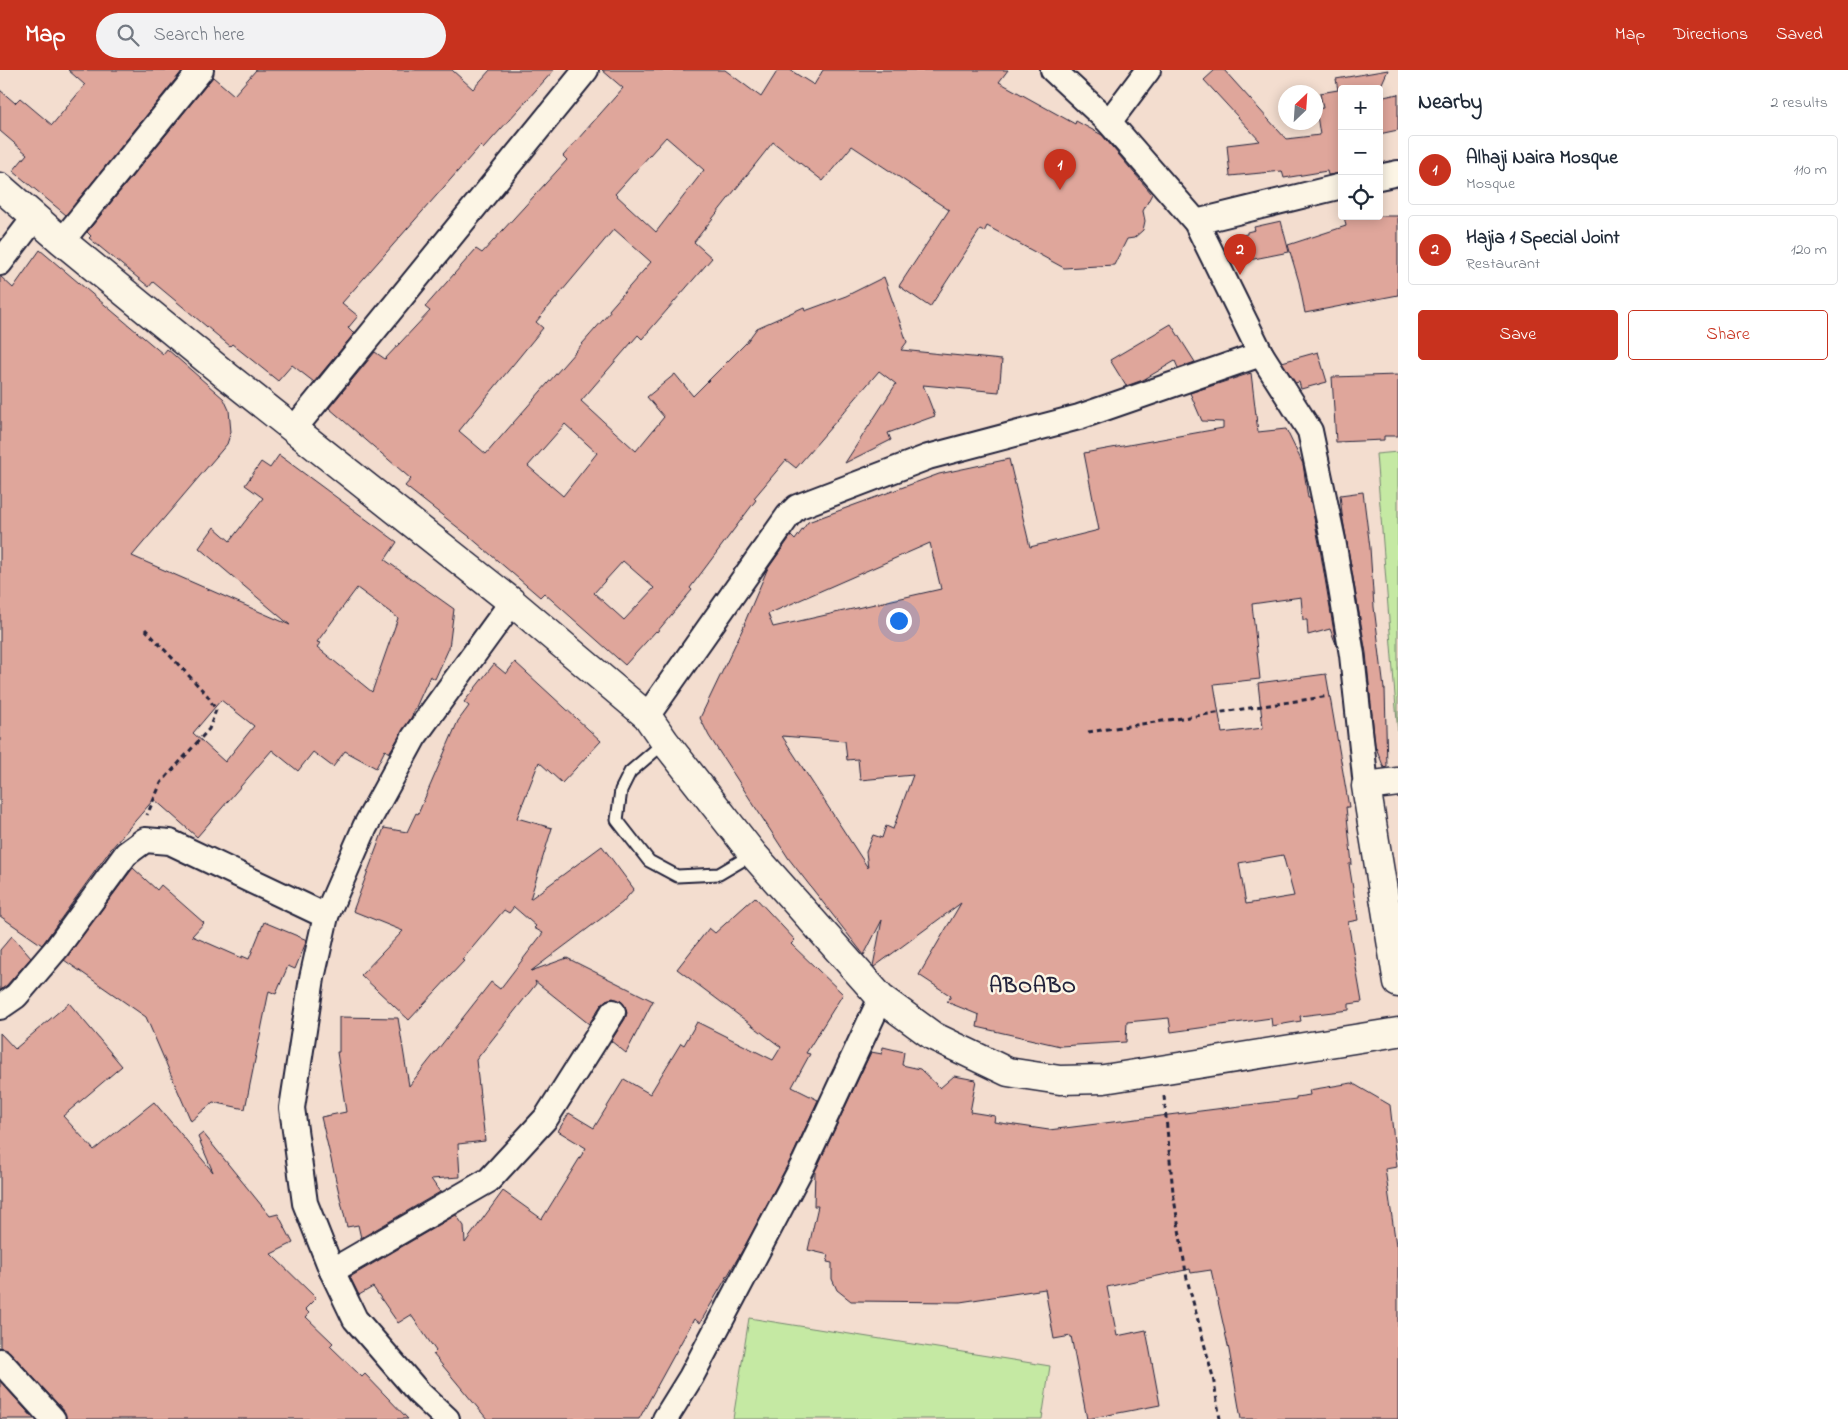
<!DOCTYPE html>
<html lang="en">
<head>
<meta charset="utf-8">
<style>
	body { margin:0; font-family:"Indie Flower",sans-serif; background:#f2f2f3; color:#1f2937 }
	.controls { position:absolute; right:15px; top:15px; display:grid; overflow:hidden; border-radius:5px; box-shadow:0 2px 12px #0003 }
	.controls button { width:45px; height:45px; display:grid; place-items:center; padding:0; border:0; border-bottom:1px solid #e0e1e3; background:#fff; color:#1f2937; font:25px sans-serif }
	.compass { position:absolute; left:1278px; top:15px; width:45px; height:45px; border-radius:50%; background:#fff; box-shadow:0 2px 12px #0003; rotate:25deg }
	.you { position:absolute; left:898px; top:550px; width:18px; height:18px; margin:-12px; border:4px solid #fff; border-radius:50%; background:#1a73e8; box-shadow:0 0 0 8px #1a73e833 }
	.badge { display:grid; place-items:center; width:32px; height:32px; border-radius:50%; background:#c8321e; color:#fff; font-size:16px; font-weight:700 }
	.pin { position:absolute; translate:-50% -41px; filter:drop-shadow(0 1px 2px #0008) }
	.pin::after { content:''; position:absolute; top:26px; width:18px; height:15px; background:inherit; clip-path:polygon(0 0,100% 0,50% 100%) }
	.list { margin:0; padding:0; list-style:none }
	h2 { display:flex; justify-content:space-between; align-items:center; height:65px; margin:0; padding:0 20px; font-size:21px }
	h2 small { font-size:16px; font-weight:400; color:#747a83 }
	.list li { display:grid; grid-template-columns:32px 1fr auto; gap:15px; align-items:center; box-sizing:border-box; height:70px; margin:0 10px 10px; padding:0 10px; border:1px solid #e0e1e3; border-radius:5px }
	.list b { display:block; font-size:19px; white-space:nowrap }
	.list p { margin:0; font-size:16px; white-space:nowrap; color:#747a83 }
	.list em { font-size:16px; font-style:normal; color:#747a83 }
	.actions { display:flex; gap:10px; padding:15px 20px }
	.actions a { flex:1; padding:11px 0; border:1px solid #c8321e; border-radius:5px; text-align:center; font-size:18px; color:#c8321e }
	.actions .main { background:#c8321e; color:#fff }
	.icon { flex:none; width:28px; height:28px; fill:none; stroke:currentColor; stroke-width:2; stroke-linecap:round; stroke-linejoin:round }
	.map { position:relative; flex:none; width:1398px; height:1349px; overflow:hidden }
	header { display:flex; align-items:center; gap:30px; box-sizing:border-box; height:70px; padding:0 25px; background:#c8321e; color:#fff }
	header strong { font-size:24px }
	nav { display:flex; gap:28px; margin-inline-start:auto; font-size:18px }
	.search { width:350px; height:45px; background:#f2f2f3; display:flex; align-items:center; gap:12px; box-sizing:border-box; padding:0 18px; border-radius:28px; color:#747a83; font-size:19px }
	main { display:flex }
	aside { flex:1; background:#fff }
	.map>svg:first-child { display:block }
	.green { fill:#c5e9a3; stroke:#74866f }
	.building { fill:#dfa69b; stroke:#22223b; fill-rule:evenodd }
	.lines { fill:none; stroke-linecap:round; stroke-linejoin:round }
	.service-casing { stroke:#22223b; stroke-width:15 }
	.minor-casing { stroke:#22223b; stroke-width:28 }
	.tertiary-casing { stroke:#22223b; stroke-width:31 }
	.path { stroke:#22223b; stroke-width:3; stroke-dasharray:5 4; stroke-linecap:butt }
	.service { stroke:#fcf5e5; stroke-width:11 }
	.minor { stroke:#fcf5e5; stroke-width:24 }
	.tertiary { stroke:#fcf5e5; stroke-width:28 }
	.labels { text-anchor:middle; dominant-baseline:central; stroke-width:5; stroke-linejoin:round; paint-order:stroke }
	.district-label { font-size:21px; font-weight:bold; letter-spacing:1px; fill:#22223b; stroke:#fcf5e5 }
</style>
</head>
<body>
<header>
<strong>Map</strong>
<div class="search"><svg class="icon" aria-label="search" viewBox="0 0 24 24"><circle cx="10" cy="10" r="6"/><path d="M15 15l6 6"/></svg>Search here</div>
<nav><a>Map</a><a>Directions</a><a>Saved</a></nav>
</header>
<main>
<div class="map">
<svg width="1398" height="1349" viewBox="0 0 1398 1349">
	<rect width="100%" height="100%" fill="#f3ddcf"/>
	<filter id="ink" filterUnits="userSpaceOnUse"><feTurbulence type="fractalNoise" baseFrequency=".02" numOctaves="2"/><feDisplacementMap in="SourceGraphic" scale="10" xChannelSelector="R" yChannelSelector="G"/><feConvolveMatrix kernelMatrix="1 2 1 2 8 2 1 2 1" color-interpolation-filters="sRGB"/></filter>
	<g filter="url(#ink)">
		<g class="green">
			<polygon points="1398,382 1398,664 1376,384"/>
			<polygon points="749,1248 1050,1296 1042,1349 733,1349"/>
		</g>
		<g class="building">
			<polygon points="68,0 183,0 66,145 13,101 27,84 0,61 0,20 15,33 20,28 52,55 85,15"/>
			<polygon points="256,0 452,0 473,19 490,0 554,0 483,79 480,76 342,233 358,246 348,258 354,264 314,312 292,295 278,311 232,274 230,276 153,212 149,217 89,168 91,166 87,162 213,7 234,25"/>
			<path d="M602,0H725L761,27L778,0H790L814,15L823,0H1008L999,12L1075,54L1076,51L1102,65L1152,124L1143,141L1145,151L1143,160L1134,168L1127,169L1114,195L1064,198L987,156L984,162L980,160L930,237L899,216L949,140L852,76L823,111L773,72L694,172L712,188L642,269L638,265L581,331L636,381L664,347L647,327L675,304L693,326L746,273L757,258L804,237L805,241L846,226L884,207L907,272L901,280L1002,290L999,322L923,315L935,346L888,363L891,370L845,393L896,314L879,301L796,398L786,390L754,428L756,430L690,518L692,520L657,562L656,561L625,595L544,523L540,527L470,467L405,416L411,409L329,338L375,282L385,289L430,241L425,237L476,179L482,183L567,90L563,86L623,18ZM666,67L704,100L656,162L615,124ZM614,159L651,192L609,240L610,242L486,384L459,361L543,258L536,252ZM565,354L597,383L563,426L528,396ZM623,491L654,518L624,550L594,523Z"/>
			<polygon points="1215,0 1224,0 1286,69 1320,65 1316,39 1323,38 1320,23 1338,20 1336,9 1388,0 1379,20 1342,19 1342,103 1328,105 1327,101 1284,108 1282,101 1230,106 1227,75 1260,71 1204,10"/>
			<polygon points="1398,24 1398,60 1379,64 1379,28"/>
			<polygon points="1344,146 1398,146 1398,225 1305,243 1299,212 1288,175 1346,156"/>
			<polygon points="1281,151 1289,182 1239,192 1233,167 1247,164 1247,162 1255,160 1254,157"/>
			<path d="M40,180L163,284L167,279L224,329L229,340L231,362L227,374L132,486L290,555L199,478L214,457L230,471L263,428L245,415L261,392L270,398L279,385L397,472L385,490L454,539L449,578L435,609L430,606L411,648L389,683L385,680L376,698L345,681L333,697L313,682L298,701L272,680L197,767L154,729L111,779L42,875L0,846V206L13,218ZM357,518L398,548L372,622L317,577L320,573L317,572ZM221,630L254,656L225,692L193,663Z"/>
			<polygon points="1171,254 1195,292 1178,298 1175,291 1143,310 1126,316 1110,290"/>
			<polygon points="1318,282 1327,312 1301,319 1299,312 1295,313 1282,292"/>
			<path d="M1251,303L1258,362L1286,359L1303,394L1308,428H1310L1319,473L1336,574L1330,559L1308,565L1307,550H1303L1301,527L1252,534L1260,609L1214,614L1222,663L1263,658L1258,613L1326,604L1349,737H1346L1352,794H1349L1358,850L1348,852L1362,932L1349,934V940L1300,946L1301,951L1272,956L1271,948L1171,962L1169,948L1127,952L1126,972L1060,976L977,957L979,945L947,932L951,926L919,905L961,833L874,897L873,896L882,850L864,885L789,789L709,666L700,648L745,554H744L767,500L791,466L795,470L808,452L939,404L1009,389L1030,477L1099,460L1084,383L1223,358V352L1202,351L1190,323ZM930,473L941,519L773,557L768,544ZM782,666L845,671L847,690L858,689L860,710L913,705L893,759L886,756L882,768L873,765L866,782L868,798ZM1283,785L1294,826L1246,834L1239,793Z"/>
			<polygon points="1398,305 1398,366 1384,366 1384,370 1336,372 1332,307"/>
			<polygon points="1363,422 1370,478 1374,537 1384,619 1385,619 1387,697 1384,698 1375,675 1366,583 1342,444 1340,425"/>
			<polygon points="515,592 601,671 562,713 539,692 517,748 552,758 530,829 602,776 634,819 622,833 531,901 567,888 653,931 626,983 611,971 625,949 627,943 625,936 621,931 613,928 606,930 601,935 589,954 535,911 536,914 476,990 485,1071 458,1074 460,1107 431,1109 440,1122 361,1168 358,1155 347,1157 321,1047 346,1042 337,982 339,982 339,947 398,948 409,1016 491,912 500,919 543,863 534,858 536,856 514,837 509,843 504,840 462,890 464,891 409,950 361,905 403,861 353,841 384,758 407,762 416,743 418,744 458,651 469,636 464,632 494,594 506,604"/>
			<polygon points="133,798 157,820 161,815 204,853 192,866 242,888 242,886 249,889 264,852 307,870 295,899 288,896 276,924 269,921 245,1039 213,1032 191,1051 146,947 64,890"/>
			<polygon points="755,827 795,870 791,874 843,924 806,983 810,984 792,1017 818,1030 793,1085 746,1174 700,1253 694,1249 639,1349 487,1349 433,1284 436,1281 411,1245 398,1253 373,1217 359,1225 350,1207 456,1145 464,1156 465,1173 503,1121 542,1149 586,1078 558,1061 569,1043 594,1058 624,1009 650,1024 681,973 684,975 697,952 773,990 781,977 677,899 709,858 715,863"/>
			<polygon points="12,866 31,888 6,916 0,920 0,880"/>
			<polygon points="69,933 122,996 63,1046 94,1080 154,1032 213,1102 198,1067 203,1063 270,1146 278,1144 293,1173 271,1184 316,1228 305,1239 309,1243 306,1247 333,1273 330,1276 362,1307 365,1304 408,1349 66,1349 63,1340 10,1282 0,1278 0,963 15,979"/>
			<polygon points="883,977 904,982 902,995 920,999 940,1018 954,1006 976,1010 970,1042 995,1046 994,1052 1049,1060 1296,1029 1296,1027 1310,1025 1309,1020 1352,1013 1390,1035 1397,1097 1385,1099 1396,1175 1398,1174 1398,1349 1241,1349 1229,1280 1211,1200 1191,1203 1190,1199 1107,1217 1117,1266 1146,1260 1160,1335 1087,1349 1071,1266 1054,1269 1045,1219 960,1232 851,1231 837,1220 832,1209 832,1193 827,1192 829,1185 808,1180 818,1136 814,1136 815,1101 871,982 882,984"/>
			<polygon points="0,1311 34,1349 0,1349"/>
		</g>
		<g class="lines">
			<g class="service-casing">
				<polyline id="service" points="665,672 630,702 621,720 617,750 649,791 677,806 719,804 753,784"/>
			</g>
			<g class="minor-casing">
				<g id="minor">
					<polyline points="1053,0 1109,52 1196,152 1261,284 1310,361 1333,470 1352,585 1366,716"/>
					<polyline points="1109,52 1148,0"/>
					<polyline points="1379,107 1398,103"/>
					<polyline points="1196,152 1342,116"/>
					<polyline points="62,171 201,0"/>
					<polyline points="0,193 35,147"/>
					<polyline points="294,359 586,0"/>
					<polyline points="647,646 788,446 797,437 928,387 1079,347 1261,284"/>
					<polyline points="0,937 16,926 57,878 126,784 145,770 170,772 326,846"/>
					<polyline points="332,1201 489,1110 546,1048 613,942"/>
					<polyline points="0,1291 53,1349"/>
					<polyline points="447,1349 419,1323 355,1249 332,1201 305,1133 292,1038 312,908 326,846 365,757 414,667 512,532"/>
					<polyline points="665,1349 691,1307 805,1091 881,928"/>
				</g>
			</g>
			<g class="tertiary-casing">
				<g id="tertiary">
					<polyline points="0,117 62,171 228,307 512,532 647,646 665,672 753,784 881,928 933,966 1008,1002 1060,1010 1104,1009 1398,962"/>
					<polyline points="1398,712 1366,716 1398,913"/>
				</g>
			</g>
			<g class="path">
				<polyline points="145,559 207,625 216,640 209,659 161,713 147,745"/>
				<polyline points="1088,662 1330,626"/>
				<polyline points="1164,1026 1173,1122 1187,1209 1213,1307 1220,1349"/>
			</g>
			<use href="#service" class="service"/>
			<use href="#minor" class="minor"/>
			<use href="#tertiary" class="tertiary"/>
		</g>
	</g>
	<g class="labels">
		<g class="district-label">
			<text x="1033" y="917">ABOABO</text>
		</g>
	</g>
</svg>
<div class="controls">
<button>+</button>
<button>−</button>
<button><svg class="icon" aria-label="locate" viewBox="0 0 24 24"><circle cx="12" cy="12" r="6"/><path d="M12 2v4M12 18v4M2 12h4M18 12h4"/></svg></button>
</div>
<svg class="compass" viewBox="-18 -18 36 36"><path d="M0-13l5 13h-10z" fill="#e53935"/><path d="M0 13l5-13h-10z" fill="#747a83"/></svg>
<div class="you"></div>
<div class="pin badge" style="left:1060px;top:120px">1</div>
<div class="pin badge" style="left:1240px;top:205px">2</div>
</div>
<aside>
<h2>Nearby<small>2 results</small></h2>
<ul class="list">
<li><span class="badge">1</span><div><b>Alhaji Naira Mosque</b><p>Mosque</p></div><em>110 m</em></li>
<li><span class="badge">2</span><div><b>Hajia 1 Special Joint</b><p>Restaurant</p></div><em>120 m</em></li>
</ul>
<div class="actions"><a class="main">Save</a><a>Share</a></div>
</aside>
</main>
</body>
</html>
